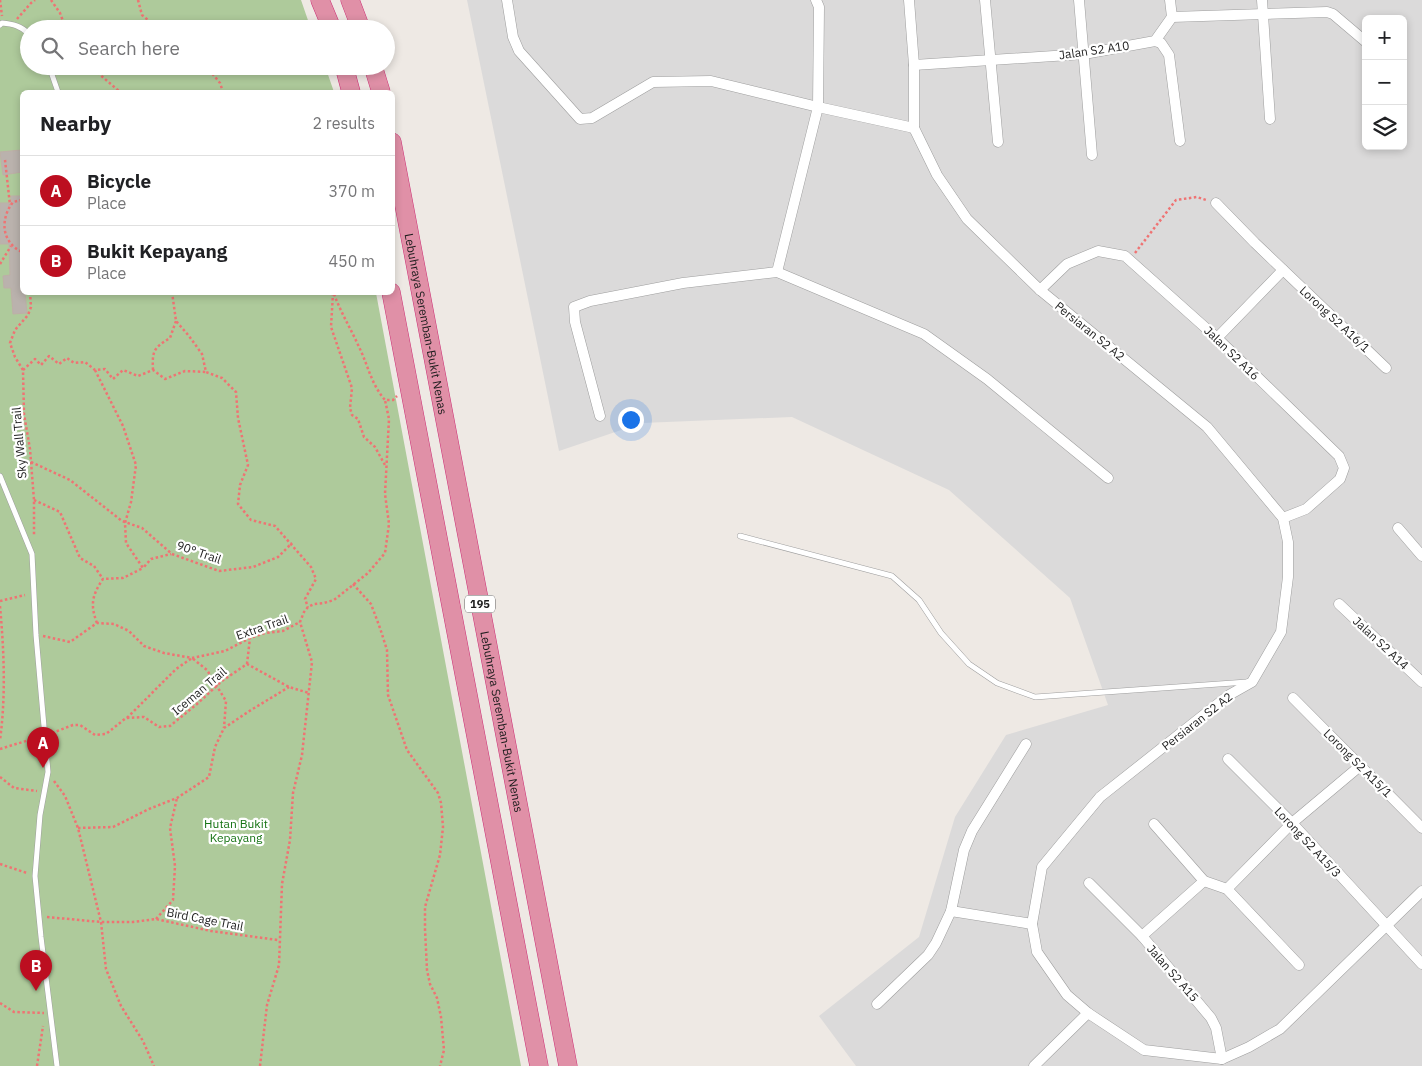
<!DOCTYPE html>
<html lang="en">
<head>
<meta charset="utf-8">
<style>
	body { margin:0; font-family:"IBM Plex Sans",sans-serif; background:#f6f6f6; color:#202124 }
	.controls { position:absolute; right:15px; top:15px; display:grid; overflow:hidden; border-radius:8px; box-shadow:0 2px 8px #0003 }
	.controls button { width:45px; height:45px; display:grid; place-items:center; padding:0; border:0; border-bottom:1px solid #e0e0e0; background:#fff; color:#202124; font:25px sans-serif }
	.you { position:absolute; left:630px; top:419px; width:18px; height:18px; margin:-12px; border:4px solid #fff; border-radius:50%; background:#1a73e8; box-shadow:0 0 0 8px #1a73e833 }
	.badge { display:grid; place-items:center; width:32px; height:32px; border-radius:50%; background:#bc0e20; color:#fff; font-size:16px; font-weight:700 }
	.pin { position:absolute; translate:-50% -41px; filter:drop-shadow(0 1px 2px #0008) }
	.pin::after { content:''; position:absolute; top:26px; width:18px; height:15px; background:inherit; clip-path:polygon(0 0,100% 0,50% 100%) }
	.list { margin:0; padding:0; list-style:none }
	h2 { display:flex; justify-content:space-between; align-items:center; height:65px; margin:0; padding:0 20px; font-size:21px }
	h2 small { font-size:16px; font-weight:400; color:#757577 }
	.list li { display:grid; grid-template-columns:32px 1fr auto; gap:15px; align-items:center; box-sizing:border-box; height:70px; padding:0 20px; border-top:1px solid #e0e0e0 }
	.list b { display:block; font-size:19px; white-space:nowrap }
	.list p { margin:0; font-size:16px; white-space:nowrap; color:#757577 }
	.list em { font-size:16px; font-style:normal; color:#757577 }
	.icon { flex:none; width:28px; height:28px; fill:none; stroke:currentColor; stroke-width:2; stroke-linecap:round; stroke-linejoin:round }
	.map { position:relative; flex:none; width:1422px; height:1066px; overflow:hidden }
	.search { position:absolute; background:#fff; box-shadow:0 2px 8px #0003; left:20px; top:20px; width:375px; height:55px; display:flex; align-items:center; gap:12px; box-sizing:border-box; padding:0 18px; border-radius:28px; color:#757577; font-size:19px }
	.panel { position:absolute; background:#fff; box-shadow:0 2px 8px #0003; left:20px; top:90px; width:375px; height:205px; border-radius:8px }
	.map>svg:first-child { display:block }
	.residential { fill:#dbdada; fill-rule:evenodd }
	.forest { fill:#aeca9b }
	.building { fill:#bab2ad; stroke:#beafa7 }
	.lines { fill:none; stroke-linecap:round; stroke-linejoin:round }
	.lane-casing { stroke:#9e9e9e; stroke-width:6 }
	.street-casing { stroke:#9e9e9e; stroke-width:11 }
	.highway-casing { stroke:#cc3076; stroke-width:19 }
	.path { stroke:#ef7373; stroke-width:2.5; stroke-dasharray:2.5 2.5; stroke-linecap:butt }
	.lane { stroke:#fff; stroke-width:5 }
	.street { stroke:#fff; stroke-width:10 }
	.highway { stroke:#e090a7; stroke-width:18 }
	.labels { text-anchor:middle; dominant-baseline:central; stroke-width:4.5; stroke-linejoin:round; paint-order:stroke }
	.shield { fill:#fff; stroke:#616161; stroke-width:1 }
	.shield-label { font-size:11px; font-weight:bold; fill:#1d1d1d }
	.street-label { font-size:12px; fill:#1d1d1d; stroke:#fff }
	.park-label { font-size:12px; fill:#157313; stroke:#fff }
</style>
</head>
<body>
<div class="map">
<svg width="1422" height="1066" viewBox="0 0 1422 1066">
	<rect width="100%" height="100%" fill="#eee9e4"/>
	<path class="residential" d="M467,0H1422V1066H856L819,1016L919,937L955,817L1006,735L1108,705L1070,598L949,490L792,417L642,423L559,451ZM1366,19H1403V146H1366Z"/>
	<polygon class="forest" points="0,0 301,0 311,29 29,29 29,66 325,66 334,92 22,92 22,292 376,293 521,1066 0,1066"/>
	<g class="building">
		<polygon points="21,150 22,172 3,175 0,152"/>
		<polygon points="11,196 22,196 22,292 25,292 27,313 13,314 11,288 4,288 3,276 10,275 9,244 0,244 0,203 11,203"/>
	</g>
	<g class="lines">
		<g class="lane-casing">
			<g id="lane">
				<path d="M0,25L2,23C13,24 21,26 29,34"/>
				<polyline points="49,66 58,92"/>
				<polyline points="0,476 32,554 36,635 48,772 40,815 35,876 41,937 57,1066"/>
				<polyline points="740,536 892,576 919,600 941,633 969,664 997,683 1035,697 1247,682"/>
			</g>
		</g>
		<g class="street-casing">
			<g id="street">
				<polyline points="507,0 513,37 519,51 580,119 592,118 653,82 711,81 818,107 914,128"/>
				<polyline points="909,0 914,65 914,128 937,175 967,219 1040,290 1207,427 1283,518 1288,542 1288,577 1281,632 1252,682 1229,695 1100,797 1042,867 1032,924 1037,952 1067,995 1088,1013 1144,1050 1222,1059 1249,1047 1280,1029 1422,891"/>
				<polyline points="985,0 998,142"/>
				<polyline points="1079,0 1092,155"/>
				<polyline points="1170,0 1172,17"/>
				<polyline points="1262,0 1270,119"/>
				<polyline points="1172,17 1327,12 1333,14 1366,42"/>
				<polyline points="1155,41 1161,43 1169,55 1180,141"/>
				<polyline points="914,65 1084,54 1155,41 1172,17"/>
				<polyline points="1216,203 1255,243 1386,368"/>
				<polyline points="777,272 818,107 819,7 816,0"/>
				<polyline points="1040,290 1067,264 1098,251 1125,256 1217,338 1339,456 1344,468 1340,479 1306,509 1283,518"/>
				<polyline points="1217,338 1283,270"/>
				<polyline points="600,416 575,322 574,307 590,301 683,283 777,272 924,334 987,379 1108,478"/>
				<polyline points="1398,528 1422,556"/>
				<polyline points="1339,604 1422,682"/>
				<polyline points="1293,698 1422,828"/>
				<polyline points="1228,759 1292,823 1422,964"/>
				<polyline points="1154,824 1204,881 1227,889 1299,965"/>
				<polyline points="1089,883 1142,936 1211,1018 1216,1028 1222,1059"/>
				<polyline points="1227,889 1292,823 1360,766"/>
				<polyline points="951,911 1032,924"/>
				<polyline points="1142,936 1204,881"/>
				<polyline points="877,1004 928,955 936,943 951,911 964,850 972,831 1026,744"/>
				<polyline points="1034,1066 1088,1013"/>
			</g>
		</g>
		<g class="highway-casing">
			<g id="highway">
				<polyline points="320,0 332,29"/>
				<polyline points="350,0 361,29"/>
				<polyline points="344,66 351,92"/>
				<polyline points="373,66 381,92"/>
				<path id="s1" d="M392,142L568,1066"/>
				<polyline points="391,292 539,1066"/>
			</g>
		</g>
		<g class="path">
			<polyline points="0,0 2,16"/>
			<polyline points="51,0 60,13 66,29"/>
			<polyline points="138,0 142,15 159,29"/>
			<polyline points="17,19 31,3 35,0"/>
			<polyline points="90,66 120,92"/>
			<polyline points="206,66 220,83 223,92"/>
			<polyline points="5,160 10,205"/>
			<path d="M22,200L13,202C0,219 1,242 22,252"/>
			<polyline points="1135,253 1176,200 1197,197 1206,200"/>
			<polyline points="0,264 11,246"/>
			<polyline points="30,292 31,307 28,315 15,330 10,343 15,357 23,370 24,414 30,449 34,500 34,535"/>
			<polyline points="172,292 176,321 189,336 202,354 206,372 222,378 236,392 238,418 248,465 240,485 238,504 251,520 275,526 311,567 316,579 305,599 308,607"/>
			<polyline points="333,293 331,327 352,388 350,408 352,415 358,419 364,437 375,447 385,465"/>
			<path d="M334,294C341,313 351,329 359,347C368,365 371,384 385,400H393L397,396"/>
			<polyline points="23,370 35,359 41,365 49,356 59,364 67,358 74,363 85,362 95,370 105,369 113,379 123,370 138,376 153,370 165,379 185,371 206,372"/>
			<polyline points="95,370 123,426 136,465 131,502 125,523 126,543 143,568 151,559 171,554"/>
			<path d="M153,370C152,350 154,348 170,338L176,321"/>
			<polyline points="31,462 70,480 122,521 142,528 172,554 219,571 253,567 278,557 292,543"/>
			<polyline points="34,500 60,512 80,558 94,566 103,579"/>
			<polyline points="353,584 371,604 380,628 387,650 388,695 407,750 438,793 441,803 443,827 440,855 425,907 425,929 427,970 430,984 437,998 441,1017 444,1050 440,1066"/>
			<polyline points="0,601 25,595"/>
			<path d="M0,606C4,651 6,695 0,740"/>
			<path d="M97,623C90,605 92,595 103,579L123,578L143,568"/>
			<polyline points="43,636 70,642 97,623 114,624 129,631 144,646 164,653 192,658 225,651 250,638 265,633 283,631 300,622"/>
			<polyline points="247,664 250,638"/>
			<polyline points="127,718 176,669 192,658 207,670 226,701 224,728"/>
			<polyline points="52,733 73,725 80,725 95,735 106,734 126,718 144,717 159,727 170,726 197,704 222,681 247,664 289,687 309,693"/>
			<polyline points="0,749 29,740 37,742"/>
			<polyline points="0,777 14,788 37,791"/>
			<polyline points="54,781 65,796 78,828 101,922 106,969 121,1006 143,1041 154,1066"/>
			<polyline points="78,828 113,827 149,809 177,798 209,777 215,747 224,728 251,710 289,687"/>
			<polyline points="0,864 27,873"/>
			<polyline points="47,917 101,922 133,922 156,919 211,931 278,940"/>
			<polyline points="156,919 173,900 175,866 170,828 177,798"/>
			<polyline points="0,1003 14,1012 44,1013"/>
			<polyline points="37,1066 43,1026"/>
			<polyline points="260,1066 267,1005 279,965 282,884 290,840 293,793 302,755 312,662 300,622 304,612 308,607 314,604 324,603 334,600 368,573 385,553 389,524 385,494 389,419 385,400"/>
		</g>
		<use href="#lane" class="lane"/>
		<use href="#street" class="street"/>
		<use href="#highway" class="highway"/>
	</g>
	<g class="labels">
		<rect class="shield" x="465" y="595.5" width="30" height="17" rx="4"/>
		<g class="shield-label">
			<text x="480" y="604">195</text>
		</g>
		<g class="street-label">
			<text transform="translate(1094 50) rotate(-8)">Jalan S2 A10</text>
			<text transform="translate(1335 319) rotate(43)">Lorong S2 A16/1</text>
			<text stroke="none"><textPath href="#s1" startOffset="185">Lebuhraya Seremban-Bukit Nenas</textPath></text>
			<text transform="translate(1090 331) rotate(39)">Persiaran S2 A2</text>
			<text transform="translate(1232 353) rotate(44)">Jalan S2 A16</text>
			<text transform="translate(19 443) rotate(-95)">Sky Wall Trail</text>
			<text transform="translate(199 552) rotate(19)">90° Trail</text>
			<text transform="translate(262 627) rotate(-19)">Extra Trail</text>
			<text transform="translate(1381 643) rotate(43)">Jalan S2 A14</text>
			<text transform="translate(199 691) rotate(-40)">Iceman Trail</text>
			<text transform="translate(1197 721) rotate(-38)">Persiaran S2 A2</text>
			<text stroke="none"><textPath href="#s1" startOffset="590">Lebuhraya Seremban-Bukit Nenas</textPath></text>
			<text transform="translate(1358 763) rotate(45)">Lorong S2 A15/1</text>
			<text transform="translate(1308 842) rotate(47)">Lorong S2 A15/3</text>
			<text transform="translate(205 919) rotate(11)">Bird Cage Trail</text>
			<text transform="translate(1173 973) rotate(49)">Jalan S2 A15</text>
		</g>
		<g class="park-label">
			<text x="236" y="823">Hutan Bukit<tspan x="236" dy="14">Kepayang</tspan></text>
		</g>
	</g>
</svg>
<div class="controls">
<button>+</button>
<button>−</button>
<button><svg class="icon" aria-label="layers" viewBox="0 0 24 24"><path d="M12 4l9 5-9 5-9-5zM3 14l9 5 9-5"/></svg></button>
</div>
<div class="you"></div>
<div class="pin badge" style="left:43px;top:768px">A</div>
<div class="pin badge" style="left:36px;top:991px">B</div>
<div class="search"><svg class="icon" aria-label="search" viewBox="0 0 24 24"><circle cx="10" cy="10" r="6"/><path d="M15 15l6 6"/></svg>Search here</div>
<section class="panel">
<h2>Nearby<small>2 results</small></h2>
<ul class="list">
<li><span class="badge">A</span><div><b>Bicycle</b><p>Place</p></div><em>370 m</em></li>
<li><span class="badge">B</span><div><b>Bukit Kepayang</b><p>Place</p></div><em>450 m</em></li>
</ul>
</section>
</div>
</body>
</html>
